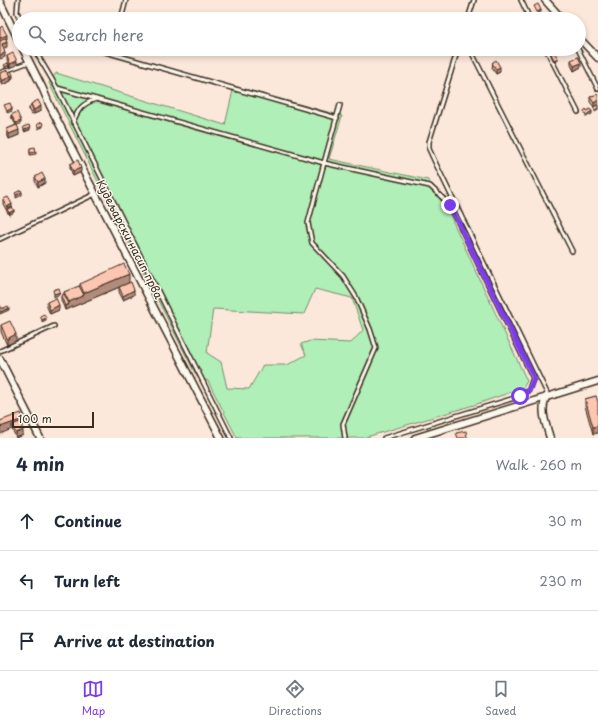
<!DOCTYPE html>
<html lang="en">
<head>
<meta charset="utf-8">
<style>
	body { margin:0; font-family:"Playpen Sans",sans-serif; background:#f2f2f3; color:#1f2937 }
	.scale { position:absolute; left:12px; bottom:10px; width:82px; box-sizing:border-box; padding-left:4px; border:2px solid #3b2a1e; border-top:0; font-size:11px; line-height:14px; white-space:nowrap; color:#3b2a1e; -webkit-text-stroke:3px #fbf7ec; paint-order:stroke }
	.stop { position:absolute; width:12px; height:12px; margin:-9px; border:3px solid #7c3aed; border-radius:50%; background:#fff }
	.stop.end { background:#7c3aed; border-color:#fff; box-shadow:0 1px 4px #0008 }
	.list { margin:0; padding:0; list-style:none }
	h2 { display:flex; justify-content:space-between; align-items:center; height:52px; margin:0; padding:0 16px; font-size:17px }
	h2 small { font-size:13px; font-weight:400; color:#747a83 }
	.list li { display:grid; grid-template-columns:26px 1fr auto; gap:12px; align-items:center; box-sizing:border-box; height:60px; padding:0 16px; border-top:1px solid #e0e1e3 }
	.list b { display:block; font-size:15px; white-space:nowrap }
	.list em { font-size:13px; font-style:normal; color:#747a83 }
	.icon { flex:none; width:22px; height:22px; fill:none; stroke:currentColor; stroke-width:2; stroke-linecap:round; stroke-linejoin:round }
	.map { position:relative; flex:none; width:598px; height:438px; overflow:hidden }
	.search { position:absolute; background:#fff; box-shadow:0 2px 6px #0003; left:12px; right:12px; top:12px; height:44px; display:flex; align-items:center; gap:10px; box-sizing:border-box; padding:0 14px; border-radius:22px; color:#747a83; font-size:15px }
	.sheet { height:232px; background:#fff }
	nav { display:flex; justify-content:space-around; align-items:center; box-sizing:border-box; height:56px; border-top:1px solid #e0e1e3; background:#fff; font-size:11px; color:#747a83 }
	nav a { display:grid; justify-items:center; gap:2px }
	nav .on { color:#7c3aed }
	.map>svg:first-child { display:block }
	.green { fill:#b0efb7; stroke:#768c6a; fill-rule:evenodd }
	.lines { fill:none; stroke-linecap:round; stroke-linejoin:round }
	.lane-casing { stroke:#3b2a1e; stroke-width:6 }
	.street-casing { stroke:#3b2a1e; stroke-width:9 }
	.lane { stroke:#fbf7ec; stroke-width:3 }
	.street { stroke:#fbf7ec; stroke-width:6 }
	.wall { fill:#daaa98; stroke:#3b2a1e }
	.shaded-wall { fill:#b18b7c; stroke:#3b2a1e }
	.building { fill:#fdc6b1; stroke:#3b2a1e }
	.route { stroke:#7c3aed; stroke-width:5 }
	.labels { text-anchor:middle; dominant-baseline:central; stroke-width:3; stroke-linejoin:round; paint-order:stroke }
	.street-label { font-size:11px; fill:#3b2a1e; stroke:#fbf7ec }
</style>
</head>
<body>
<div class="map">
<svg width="598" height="438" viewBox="0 0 598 438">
	<rect width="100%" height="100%" fill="#fce8da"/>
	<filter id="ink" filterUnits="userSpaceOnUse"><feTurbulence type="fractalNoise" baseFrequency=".025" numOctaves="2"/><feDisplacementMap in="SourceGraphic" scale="8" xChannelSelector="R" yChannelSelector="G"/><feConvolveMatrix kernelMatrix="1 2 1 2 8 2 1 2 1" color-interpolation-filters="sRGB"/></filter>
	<g filter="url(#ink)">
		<path class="green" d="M56,73L225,125L234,86L342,116L329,159L428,180L448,211L527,381L523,388L474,405L363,438H237L208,381L197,377L114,214L49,83ZM315,289L352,298L363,330L351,343L310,341L301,344L306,355L287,365H263L249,389L227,388L221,362L207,353L213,309L304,314Z"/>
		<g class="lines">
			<g class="lane-casing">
				<g id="lane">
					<polyline points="18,0 17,12 20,19"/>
					<polyline points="521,0 530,19"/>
					<polyline points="121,19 126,0"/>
					<polyline points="468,19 474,0"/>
					<polyline points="34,49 57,88 231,438"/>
					<polyline points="95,49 337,118"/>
					<polyline points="458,49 429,142 429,149 435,162 547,393 546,397"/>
					<polyline points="470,49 572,251"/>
					<polyline points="546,49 578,112"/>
					<polyline points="578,49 598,89"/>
					<polyline points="0,73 29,62"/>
					<polyline points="57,88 324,163 430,186 450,205 533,378 529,390 521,396 384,438"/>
					<polyline points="340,105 324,163 308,223 312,243 343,276 356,297 370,329 376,348 343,424 345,438"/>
					<path d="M73,122C79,108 82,104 96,99"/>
					<polyline points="0,239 95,194"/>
					<polyline points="0,351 54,326"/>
				</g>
			</g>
			<g class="street-casing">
				<g id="street">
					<polyline points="545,0 562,19"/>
					<polyline points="0,2 19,41"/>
					<polyline points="579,38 598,58"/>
					<polyline points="23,49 42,87 50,106 221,438"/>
					<polyline points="0,359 40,438"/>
					<path d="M546,397C540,411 546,424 550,438"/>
					<polyline points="415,438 598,381"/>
				</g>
			</g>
			<use href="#lane" class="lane"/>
			<use href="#street" class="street"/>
		</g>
		<g class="wall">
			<polygon points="551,54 558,60 554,62 551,56"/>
			<polygon points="7,56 17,65 10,68 7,60"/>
			<polygon points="571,60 581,67 574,71 571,65"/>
			<polygon points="493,62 500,72 496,74 492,68"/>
			<polygon points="0,73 13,78 11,78 11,81 2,85 0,81"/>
			<polygon points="597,94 594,107 590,102 590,97"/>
			<polygon points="31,104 41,111 31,115 29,110 29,108 31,106"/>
			<polygon points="11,115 21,123 17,125 19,135 9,139 7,134 7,129 16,125 11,117"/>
			<polygon points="30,148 36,152 36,154 30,155"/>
			<polygon points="70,164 81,172 73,176 70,168"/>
			<polygon points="35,177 45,183 38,187 35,181"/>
			<polygon points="3,199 12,207 14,212 9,215 3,204"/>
			<polygon points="129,283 65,310 61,300 61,296 64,294 64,292 80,286 80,284"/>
			<polygon points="119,287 134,295 123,300 119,292"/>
			<polygon points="47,302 59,310 50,314 47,307"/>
			<polygon points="1,325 16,341 7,345 1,332"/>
			<polygon points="596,396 593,434 585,406 585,399"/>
			<polygon points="0,421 23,425 21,426 23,435 16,438 12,429"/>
		</g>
		<g class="shaded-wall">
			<polygon points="541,10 541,12 537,14 537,12"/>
			<polygon points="7,35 7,39 0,43 0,38"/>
			<polygon points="7,42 7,47 2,49 2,44"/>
			<polygon points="5,53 5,57 0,59 0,55"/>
			<polygon points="558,58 558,60 554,62 554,60"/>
			<polygon points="17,61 17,65 10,68 10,64"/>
			<polygon points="581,63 581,67 574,71 574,66"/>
			<polygon points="9,65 9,68 5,69 5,67"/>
			<polygon points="500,67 500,72 496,74 496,69"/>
			<polygon points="13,75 13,78 11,78 11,81 2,85 2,81"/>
			<polygon points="598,100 598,105 594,107 594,103"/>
			<polygon points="41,106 41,111 34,114 34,110"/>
			<polygon points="12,108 12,111 7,113 7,111"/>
			<polygon points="598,108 598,110 595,112 595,110"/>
			<polygon points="592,111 592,114 586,117 586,115"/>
			<polygon points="21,121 21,123 16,126 16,123"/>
			<polygon points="43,125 43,127 38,129 38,127"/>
			<polygon points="30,128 30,130 24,132 24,130"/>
			<polygon points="19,130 19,135 9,139 9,134"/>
			<polygon points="81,168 81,172 73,176 73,171"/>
			<polygon points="45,179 45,183 38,187 38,182"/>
			<polygon points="22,192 22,195 16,198 16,195"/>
			<polygon points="12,204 12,209 7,209 7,207"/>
			<polygon points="14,210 14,212 9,215 9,213"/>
			<polygon points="129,274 129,283 65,310 65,306 69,304 69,302 84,295 84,293"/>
			<polygon points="134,290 134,295 123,300 123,296"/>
			<polygon points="60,292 60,294 54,297 54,294"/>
			<polygon points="59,305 59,310 50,314 50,310"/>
			<polygon points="9,308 9,310 0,314 0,312"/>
			<polygon points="46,318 46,320 42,322 42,320"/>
			<polygon points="16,334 16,341 7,345 7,339"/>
			<polygon points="23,419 23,425 14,429 12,425 12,429 0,434 0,427"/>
			<polygon points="598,426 598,433 593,434 593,427"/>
			<polygon points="23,430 23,435 16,438 16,433"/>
		</g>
		<g class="building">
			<polygon points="538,4 541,10 537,12 534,6"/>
			<polygon points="2,26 7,35 0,38 0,28"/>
			<polygon points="6,38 7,42 2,44 5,53 0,55 0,41"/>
			<polygon points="554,52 558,58 554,60 551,54"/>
			<polygon points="13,53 17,61 10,64 7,56"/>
			<polygon points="578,57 581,63 574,66 571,60"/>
			<polygon points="496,60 500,67 496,69 492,63 493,63 493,62"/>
			<polygon points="8,63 9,65 5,67 4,65"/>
			<polygon points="8,70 11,76 2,81 0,77 0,73"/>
			<polygon points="11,71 13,75 11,76 9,72"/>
			<polygon points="597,94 598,96 598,100 594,103 590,97"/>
			<polygon points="38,100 41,106 34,110 31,104"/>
			<polygon points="10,103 12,108 7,111 4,105"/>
			<polygon points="598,105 598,108 595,110 593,107"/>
			<polygon points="31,106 33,112 31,113 29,108"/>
			<polygon points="586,109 587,111 590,109 592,111 586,115 584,111"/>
			<polygon points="17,112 21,121 16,123 11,115"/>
			<polygon points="42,122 43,125 38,127 37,124"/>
			<polygon points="17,125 19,130 9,134 7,129"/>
			<polygon points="29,125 30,128 24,130 23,127"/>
			<polygon points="35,147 36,152 30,153 30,148"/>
			<polygon points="78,160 81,168 73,171 70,164"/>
			<polygon points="42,173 45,179 38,182 35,177"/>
			<polygon points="21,190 22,192 16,195 15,193"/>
			<polygon points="8,197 12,204 7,207 3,199"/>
			<polygon points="12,207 14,210 9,213 7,209"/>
			<polygon points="124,264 129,274 84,293 80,284"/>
			<polygon points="131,282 134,290 123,296 119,287"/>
			<polygon points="79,286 84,295 69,302 64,292"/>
			<polygon points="59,288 60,292 54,294 53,290"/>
			<polygon points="64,294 69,304 65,306 61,296"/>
			<polygon points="56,298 59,305 50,310 47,302"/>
			<polygon points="0,305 2,309 8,306 9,308 0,312"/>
			<polygon points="44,314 46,318 42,320 40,316"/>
			<polygon points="10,321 16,334 7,339 1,325"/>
			<polygon points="596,396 598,402 598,426 593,427 585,399"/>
			<polygon points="21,413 23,419 0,427 0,421"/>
			<polygon points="20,422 23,430 16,433 12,425"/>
			<polygon points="466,431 467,438 458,438 456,433"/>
		</g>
	</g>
	<g class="lines" filter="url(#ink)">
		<polyline class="route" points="450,205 534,378 529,390 520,396"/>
	</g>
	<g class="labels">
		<g class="street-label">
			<text transform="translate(130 239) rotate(63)">Кудељарски насип прва</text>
		</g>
	</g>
</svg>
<div class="scale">100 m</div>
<div class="stop" style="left:520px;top:396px"></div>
<div class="stop end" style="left:450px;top:205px"></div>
<div class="search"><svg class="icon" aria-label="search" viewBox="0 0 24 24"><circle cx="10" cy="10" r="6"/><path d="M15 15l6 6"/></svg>Search here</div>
</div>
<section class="sheet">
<h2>4 min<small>Walk · 260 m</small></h2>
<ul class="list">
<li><svg class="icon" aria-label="ahead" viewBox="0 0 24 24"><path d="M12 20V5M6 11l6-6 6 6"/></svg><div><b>Continue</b></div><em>30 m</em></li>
<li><svg class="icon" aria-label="left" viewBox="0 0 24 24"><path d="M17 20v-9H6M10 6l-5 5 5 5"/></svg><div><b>Turn left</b></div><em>230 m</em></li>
<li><svg class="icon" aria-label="arrive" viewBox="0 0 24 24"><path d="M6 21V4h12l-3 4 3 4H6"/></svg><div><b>Arrive at destination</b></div></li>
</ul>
</section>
<nav>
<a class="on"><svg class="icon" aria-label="map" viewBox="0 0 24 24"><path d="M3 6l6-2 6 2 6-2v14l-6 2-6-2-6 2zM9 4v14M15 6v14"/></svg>Map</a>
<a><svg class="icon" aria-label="directions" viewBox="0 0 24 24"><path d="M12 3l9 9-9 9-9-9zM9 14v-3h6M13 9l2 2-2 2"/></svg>Directions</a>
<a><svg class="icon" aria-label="saved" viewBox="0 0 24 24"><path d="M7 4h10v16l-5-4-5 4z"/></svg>Saved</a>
</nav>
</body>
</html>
